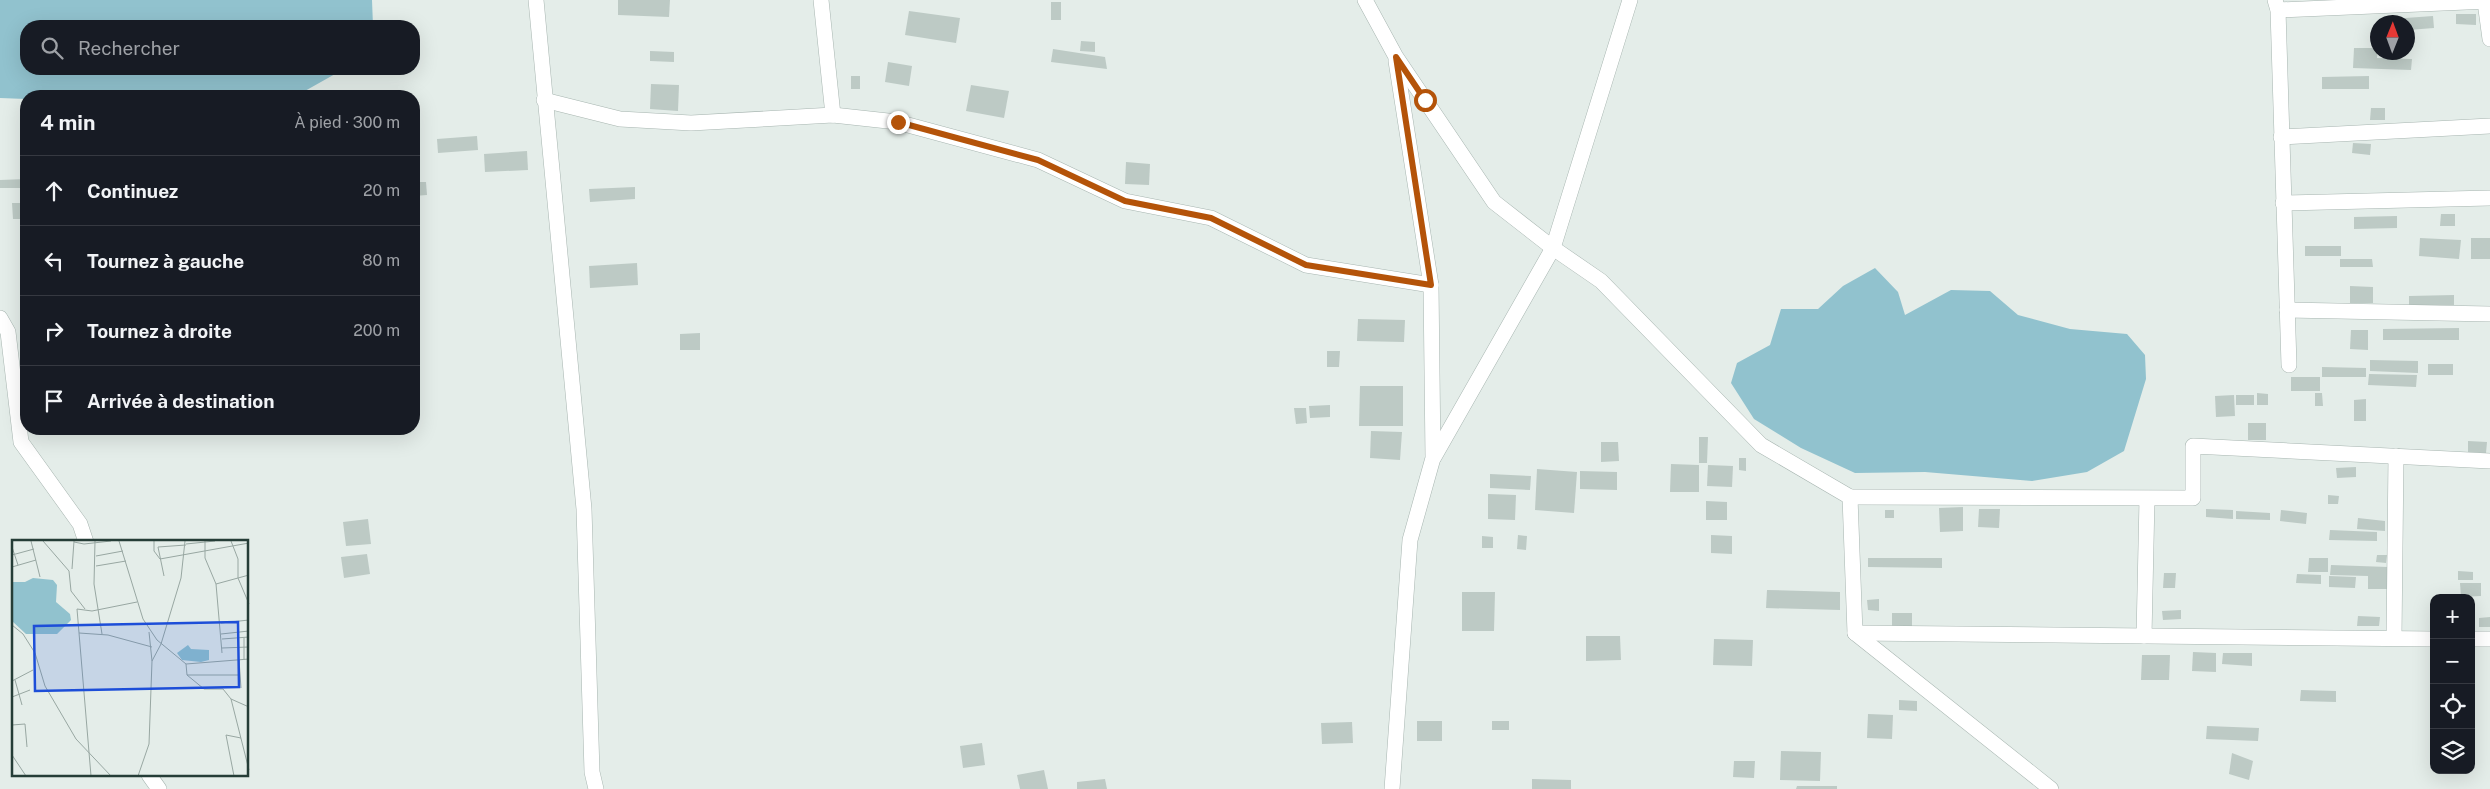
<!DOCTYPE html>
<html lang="fr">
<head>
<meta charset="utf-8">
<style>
	body { margin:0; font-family:"Public Sans",sans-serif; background:#242831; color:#f1f3f6 }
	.controls { position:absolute; right:15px; bottom:15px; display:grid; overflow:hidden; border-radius:10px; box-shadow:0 5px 20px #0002 }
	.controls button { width:45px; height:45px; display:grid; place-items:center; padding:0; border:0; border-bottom:1px solid #363941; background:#171b24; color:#f1f3f6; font:25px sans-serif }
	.compass { position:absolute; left:2370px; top:15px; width:45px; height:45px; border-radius:50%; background:#171b24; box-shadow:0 5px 20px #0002; rotate:1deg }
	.stop { position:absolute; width:15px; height:15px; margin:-11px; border:4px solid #b45309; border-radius:50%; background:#fff }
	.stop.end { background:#b45309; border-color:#fff; box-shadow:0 1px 5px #0008 }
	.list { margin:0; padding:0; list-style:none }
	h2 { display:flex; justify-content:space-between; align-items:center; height:65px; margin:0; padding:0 20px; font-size:21px }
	h2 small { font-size:16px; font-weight:400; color:#9ea1a6 }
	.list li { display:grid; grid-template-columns:32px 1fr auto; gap:15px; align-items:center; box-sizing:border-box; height:70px; padding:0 20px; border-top:1px solid #363941 }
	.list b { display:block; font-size:19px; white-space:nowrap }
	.list em { font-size:16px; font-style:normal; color:#9ea1a6 }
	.icon { flex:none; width:28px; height:28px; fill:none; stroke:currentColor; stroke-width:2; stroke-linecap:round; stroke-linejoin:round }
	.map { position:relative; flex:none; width:2490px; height:789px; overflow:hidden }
	.search { position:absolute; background:#171b24; box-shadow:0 5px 20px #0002; left:20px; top:20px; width:400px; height:55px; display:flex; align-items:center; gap:12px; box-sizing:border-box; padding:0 18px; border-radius:20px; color:#9ea1a6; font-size:19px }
	.panel { position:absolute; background:#171b24; box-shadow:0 5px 20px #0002; left:20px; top:90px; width:400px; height:345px; border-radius:20px }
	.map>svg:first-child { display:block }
	.water { fill:#91c2ce }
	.building { fill:#bdcac5 }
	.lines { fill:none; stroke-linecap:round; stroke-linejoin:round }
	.minor-casing { stroke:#a7b5b0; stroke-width:16 }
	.minor { stroke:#fff; stroke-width:15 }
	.route { stroke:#b45309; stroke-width:6 }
	.inset-road { fill:none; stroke:#98a7a2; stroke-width:1 }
	.view { fill:#1d4ed8; fill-opacity:0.15; stroke:#1d4ed8; stroke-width:2.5 }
	.inset-edge { fill:none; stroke:#253d37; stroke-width:2.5 }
</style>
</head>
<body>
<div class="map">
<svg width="2490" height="789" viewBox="0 0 2490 789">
	<rect width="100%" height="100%" fill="#e4ede9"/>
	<g class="water">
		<polygon points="0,0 372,0 373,26 26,26 26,69 344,69 296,96 26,96 26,99 0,98"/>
		<polygon points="1875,268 1898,292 1905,315 1951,290 1990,291 2018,315 2070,329 2127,334 2145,355 2146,379 2124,451 2087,472 2032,481 1925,472 1855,473 1801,448 1754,419 1731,383 1737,363 1770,345 1781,309 1818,309 1843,286"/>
	</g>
	<g class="building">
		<polygon points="618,0 670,0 669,17 618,15"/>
		<rect x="1051" y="2" width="10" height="18"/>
		<polygon points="909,11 960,18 956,43 905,35"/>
		<polygon points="2456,14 2476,14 2476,25 2456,24"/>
		<polygon points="2433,16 2434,28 2408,30 2408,22 2392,22 2392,19"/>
		<polygon points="1081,41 1095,42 1095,52 1080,51"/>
		<polygon points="2354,48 2378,48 2377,58 2412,59 2411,70 2353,68"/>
		<polygon points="1053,49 1105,57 1107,69 1051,62"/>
		<polygon points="650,51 674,52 674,62 650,61"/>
		<polygon points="888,62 912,66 909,86 885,82"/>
		<rect x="851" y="76" width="9" height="13"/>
		<polygon points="2369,76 2369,89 2322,89 2322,77"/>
		<polygon points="651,84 679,85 678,111 650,109"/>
		<polygon points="971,85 1009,91 1004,118 966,111"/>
		<polygon points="2371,108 2385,108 2385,120 2370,120"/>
		<polygon points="477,136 478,150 438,153 437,139"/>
		<polygon points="2353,143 2371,144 2370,155 2352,153"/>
		<polygon points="527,151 528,170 485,172 484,154"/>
		<polygon points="1126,162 1150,164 1149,185 1125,184"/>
		<polygon points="26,179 26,188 0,188 0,180"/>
		<polygon points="414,182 426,182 427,195 414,196"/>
		<polygon points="635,187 635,199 590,202 589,189"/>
		<polygon points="12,203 26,203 26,219 13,219"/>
		<polygon points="2441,214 2455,214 2455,226 2440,226"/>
		<polygon points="2397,216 2397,228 2354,229 2354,217"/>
		<polygon points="2420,238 2461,240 2459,259 2419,256"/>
		<rect x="2471" y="238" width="19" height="21"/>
		<rect x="2305" y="246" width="36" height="10"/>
		<polygon points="2340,259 2372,259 2373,267 2340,267"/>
		<polygon points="637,263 638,285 590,288 589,266"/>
		<polygon points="2350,286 2373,287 2373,303 2350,303"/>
		<polygon points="2454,295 2454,305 2409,305 2409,296"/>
		<polygon points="1358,319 1405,320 1404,342 1357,341"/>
		<polygon points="2459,328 2459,340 2383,340 2383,329"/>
		<polygon points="2351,330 2368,330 2368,350 2350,349"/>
		<polygon points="700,333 700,350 680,350 680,334"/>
		<polygon points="1327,351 1340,351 1339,367 1327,367"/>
		<polygon points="2370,360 2418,361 2418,373 2370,371"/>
		<rect x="2428" y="364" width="25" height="11"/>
		<polygon points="2322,367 2366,368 2366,377 2322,377"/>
		<polygon points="2369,374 2417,375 2416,387 2368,385"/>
		<rect x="2291" y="377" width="29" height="14"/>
		<polygon points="1360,386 1403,386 1403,426 1359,426"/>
		<polygon points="2257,393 2268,394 2268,405 2257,405"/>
		<polygon points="2315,393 2322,393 2323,406 2315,406"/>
		<polygon points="2234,395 2235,416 2216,417 2215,396"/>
		<rect x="2236" y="395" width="18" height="10"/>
		<polygon points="2366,399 2366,421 2354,421 2354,400"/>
		<polygon points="1330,405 1330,417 1310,418 1309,406"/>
		<polygon points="1294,408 1306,408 1307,423 1296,424"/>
		<rect x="2248" y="423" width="18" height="17"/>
		<polygon points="1371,431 1402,432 1400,460 1370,458"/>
		<polygon points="1699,437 1708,437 1707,463 1699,463"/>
		<polygon points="2468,441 2487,442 2486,453 2468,452"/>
		<polygon points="1601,442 1618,442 1619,461 1601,462"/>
		<polygon points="1739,458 1746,458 1746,471 1739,470"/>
		<polygon points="1671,464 1699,465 1699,492 1670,492"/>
		<polygon points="1708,465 1733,466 1732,487 1707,486"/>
		<polygon points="2356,467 2356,477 2337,478 2336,468"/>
		<polygon points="1537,469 1577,472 1574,513 1535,510"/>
		<polygon points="1580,471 1617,472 1617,490 1580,489"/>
		<polygon points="1490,474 1531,476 1530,490 1490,488"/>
		<polygon points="1488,494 1516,495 1515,520 1488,519"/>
		<polygon points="2328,495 2339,496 2338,504 2328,504"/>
		<polygon points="1706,501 1727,502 1727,520 1706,520"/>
		<polygon points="1963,507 1963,531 1940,532 1939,508"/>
		<polygon points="1979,509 2000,509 1999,528 1978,527"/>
		<polygon points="2206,509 2233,510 2233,519 2206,517"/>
		<rect x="1885" y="510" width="9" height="8"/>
		<polygon points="2281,510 2307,513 2306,524 2280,521"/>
		<polygon points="2236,511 2270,513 2270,520 2236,519"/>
		<polygon points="2358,518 2385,521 2385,531 2357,529"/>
		<polygon points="368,519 371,544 346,546 343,522"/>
		<polygon points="2330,530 2377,532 2377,541 2329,540"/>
		<polygon points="1518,535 1527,536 1526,550 1517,549"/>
		<polygon points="1711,535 1732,536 1732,554 1711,553"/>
		<polygon points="1482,536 1493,537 1493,548 1482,548"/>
		<polygon points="367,554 370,574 344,578 341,557"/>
		<polygon points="2377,555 2387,555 2386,563 2376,562"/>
		<polygon points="1868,558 1942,558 1942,568 1868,567"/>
		<polygon points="2309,558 2328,558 2328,572 2308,572"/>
		<polygon points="2331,565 2388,567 2390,589 2368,589 2368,576 2330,575"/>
		<polygon points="2458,571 2473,572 2473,580 2458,580"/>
		<polygon points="2164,573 2176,573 2175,588 2163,588"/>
		<polygon points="2297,574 2321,575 2321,584 2296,583"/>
		<polygon points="2329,576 2356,577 2355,588 2329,587"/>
		<polygon points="2460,583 2481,583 2481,596 2461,597"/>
		<polygon points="1767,590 1840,592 1840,610 1766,608"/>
		<polygon points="1462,592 1495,592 1494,631 1462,631"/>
		<polygon points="1879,599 1879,611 1868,610 1867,600"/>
		<polygon points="2181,610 2181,619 2163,620 2162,611"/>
		<rect x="1892" y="613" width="20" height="13"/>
		<polygon points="2358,616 2380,617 2379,626 2357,626"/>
		<polygon points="2490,617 2490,627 2479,627 2479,618"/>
		<polygon points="1586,636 1620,636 1621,660 1586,661"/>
		<polygon points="1714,639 1753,640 1752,666 1713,665"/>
		<polygon points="2193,652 2216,653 2216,672 2192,671"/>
		<polygon points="2223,653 2252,653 2252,666 2222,664"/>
		<polygon points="2142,655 2170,655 2169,680 2141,680"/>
		<polygon points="2301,690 2336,691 2336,702 2300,701"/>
		<polygon points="1899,700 1917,701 1917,711 1899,710"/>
		<polygon points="1868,714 1893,715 1892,739 1867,738"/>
		<rect x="1417" y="721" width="25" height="20"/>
		<rect x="1492" y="721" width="17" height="9"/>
		<polygon points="1352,722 1353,743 1322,744 1321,723"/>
		<polygon points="2207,726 2259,728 2258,741 2206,739"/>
		<polygon points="982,743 985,765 963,768 960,746"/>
		<polygon points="1781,751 1821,752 1820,781 1780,780"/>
		<polygon points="2232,753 2253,761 2249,780 2229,774"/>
		<polygon points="1734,761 1755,761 1754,778 1733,777"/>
		<polygon points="1044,770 1048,789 1020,789 1017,775"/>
		<polygon points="1105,779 1107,789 1077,789 1077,782"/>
		<polygon points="1532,779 1571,780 1571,789 1532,789"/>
		<polygon points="1797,786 1837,786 1837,789 1796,789"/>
	</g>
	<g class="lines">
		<g class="minor-casing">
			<g id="minor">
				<polyline points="536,0 584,509 592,772 596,789"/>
				<polyline points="821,0 833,115"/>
				<polyline points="1365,0 1396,57 1494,202 1553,248 1601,281 1761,445 1850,497 1855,633 2051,789"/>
				<polyline points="2275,0 2278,10 2289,365"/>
				<polyline points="2485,2 2490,39"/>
				<polyline points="2278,10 2490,1"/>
				<polyline points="544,100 620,119 691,123 833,115 897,122 1038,160 1125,201 1211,218 1306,265 1431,285"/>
				<polyline points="2281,137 2490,126"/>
				<polyline points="2283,203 2490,198"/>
				<polyline points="2287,310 2490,314"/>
				<polyline points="0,318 8,332 21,442 80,524 86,542"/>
				<polyline points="1434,457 1553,248 1630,0"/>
				<polyline points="1850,497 2193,498 2193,446 2490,461"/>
				<polyline points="1855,633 2434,639"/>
				<polyline points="2144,636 2147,499"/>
				<polyline points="2394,638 2396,456"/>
				<polyline points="2471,639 2490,639"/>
				<polyline points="149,775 159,789"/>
				<polyline points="1392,789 1410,540 1433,458 1431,285 1396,61"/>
			</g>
		</g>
		<use href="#minor" class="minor"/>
	</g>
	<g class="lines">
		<polyline class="route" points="898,122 1038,160 1125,201 1211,218 1306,265 1431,285 1396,57 1425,100"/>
	</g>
	<g transform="translate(12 540)">
		<rect width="236" height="236" fill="#e4ede9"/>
		<path d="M21,38L41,40L45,45L44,62L58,74L59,80L45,94H14L0,81V42H13ZM176,105L179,109L197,110V120L189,122L170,120L165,113Z" fill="#91c2ce"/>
		<path class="inset-road" d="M19,1L28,37M31,1L57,31L59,51L73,69M83,1L82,44L90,94M107,1L131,79L145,100L174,124L175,135L192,149H211L219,159L237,167M142,1V11L148,19L237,3M193,1V18L204,44L210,113M219,1L226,19V38L237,64M62,2L72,4L99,1M174,4L203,1M0,7L6,25M0,15L22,9M84,16L111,11M84,26L114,21M0,27L24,20M60,29L62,1M152,36L146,7L174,5M204,44L237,35M209,83L237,80M0,85L11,94L23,113L33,146L64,199L99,236M67,93L96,95L140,107M209,94L237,91M232,98V120M210,99L237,97M210,108L237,107M227,120L229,148M140,121L149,104L169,38L173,1M174,124L237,119M175,135H228M3,140L10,165M0,141L21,130M0,157L18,150M219,159L237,230M0,185L13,184L15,207M0,215L14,236M79,236L65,69L80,71L125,62M126,236L137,204L140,121L137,92M222,236L214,195L229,198"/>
		<path class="view" d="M226,82L227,147L23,151L22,86Z"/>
		<rect width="236" height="236" class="inset-edge"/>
	</g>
</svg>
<div class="controls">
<button>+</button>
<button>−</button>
<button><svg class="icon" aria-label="locate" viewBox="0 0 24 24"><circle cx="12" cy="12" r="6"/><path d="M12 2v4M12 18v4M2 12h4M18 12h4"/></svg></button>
<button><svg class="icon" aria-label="layers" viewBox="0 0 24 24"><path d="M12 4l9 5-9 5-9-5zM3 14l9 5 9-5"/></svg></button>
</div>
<svg class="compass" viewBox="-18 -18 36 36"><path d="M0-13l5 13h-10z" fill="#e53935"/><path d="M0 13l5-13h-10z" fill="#9ea1a6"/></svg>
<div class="stop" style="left:1425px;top:100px"></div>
<div class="stop end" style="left:898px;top:122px"></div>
<div class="search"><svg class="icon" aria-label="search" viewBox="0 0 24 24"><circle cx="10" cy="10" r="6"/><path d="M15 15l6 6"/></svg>Rechercher</div>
<section class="panel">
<h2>4 min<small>À pied · 300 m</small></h2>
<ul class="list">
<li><svg class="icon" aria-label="ahead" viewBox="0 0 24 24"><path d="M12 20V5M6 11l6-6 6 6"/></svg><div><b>Continuez</b></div><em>20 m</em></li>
<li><svg class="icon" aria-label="left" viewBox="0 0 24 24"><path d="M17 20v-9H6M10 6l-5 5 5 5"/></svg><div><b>Tournez à gauche</b></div><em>80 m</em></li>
<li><svg class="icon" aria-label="right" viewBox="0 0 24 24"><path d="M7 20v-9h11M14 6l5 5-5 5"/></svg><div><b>Tournez à droite</b></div><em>200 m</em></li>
<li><svg class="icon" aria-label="arrive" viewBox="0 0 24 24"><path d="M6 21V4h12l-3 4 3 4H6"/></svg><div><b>Arrivée à destination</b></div></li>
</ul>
</section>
</div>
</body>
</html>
